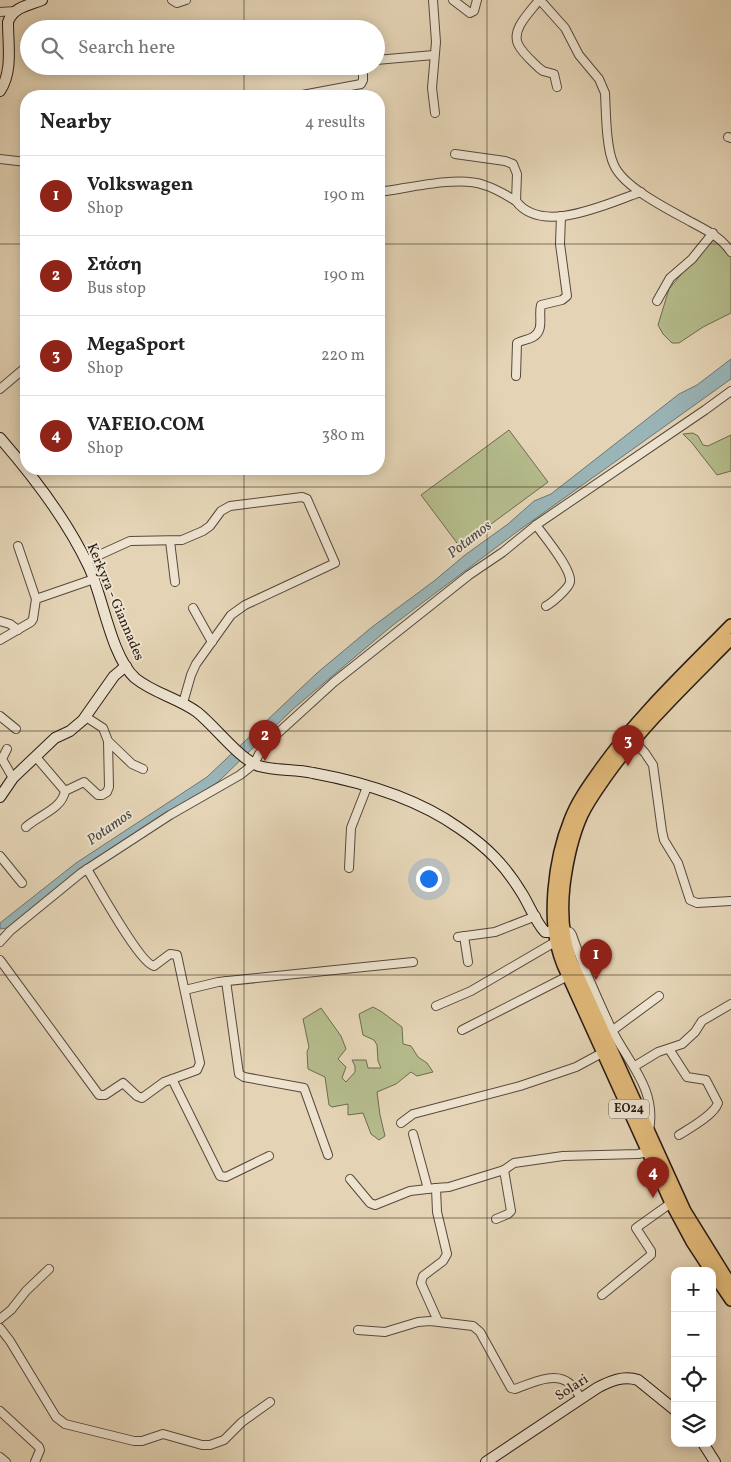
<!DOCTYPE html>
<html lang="en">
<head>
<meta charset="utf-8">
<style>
	body { margin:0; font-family:Vollkorn,serif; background:#f2f2f2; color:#222 }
	.controls { position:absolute; right:15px; bottom:15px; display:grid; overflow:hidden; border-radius:10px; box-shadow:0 2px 12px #0003 }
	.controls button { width:45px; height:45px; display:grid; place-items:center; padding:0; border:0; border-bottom:1px solid #e0e0e0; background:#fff; color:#222; font:25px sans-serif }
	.you { position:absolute; left:428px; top:878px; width:18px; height:18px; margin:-12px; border:4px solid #fff; border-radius:50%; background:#1a73e8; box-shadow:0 0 0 8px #1a73e833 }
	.badge { display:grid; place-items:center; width:32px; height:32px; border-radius:50%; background:#8f2418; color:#fff; font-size:16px; font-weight:700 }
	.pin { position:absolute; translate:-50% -41px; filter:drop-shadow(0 1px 2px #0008) }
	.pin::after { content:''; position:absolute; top:26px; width:18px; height:15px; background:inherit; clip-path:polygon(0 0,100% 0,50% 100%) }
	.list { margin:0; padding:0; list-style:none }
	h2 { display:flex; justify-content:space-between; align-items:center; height:65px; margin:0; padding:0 20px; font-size:21px }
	h2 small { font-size:16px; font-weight:400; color:#767676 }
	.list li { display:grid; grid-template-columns:32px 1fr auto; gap:15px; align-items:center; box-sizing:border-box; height:80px; padding:0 20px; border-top:1px solid #e0e0e0 }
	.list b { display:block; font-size:19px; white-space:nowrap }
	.list p { margin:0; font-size:16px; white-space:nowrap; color:#767676 }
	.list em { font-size:16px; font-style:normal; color:#767676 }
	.icon { flex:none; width:28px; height:28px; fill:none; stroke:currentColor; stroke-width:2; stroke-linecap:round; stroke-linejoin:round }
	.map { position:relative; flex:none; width:731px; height:1462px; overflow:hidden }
	.search { position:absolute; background:#fff; box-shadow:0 2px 12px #0003; left:20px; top:20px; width:365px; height:55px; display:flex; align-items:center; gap:12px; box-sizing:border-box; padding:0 18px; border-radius:28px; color:#767676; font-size:19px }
	.panel { position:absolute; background:#fff; box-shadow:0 2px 12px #0003; left:20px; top:90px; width:365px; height:385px; border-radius:20px }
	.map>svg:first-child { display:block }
	.green { fill:#b5bc8c; stroke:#6e6b50 }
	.water { fill:#9ab5b8; stroke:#6c7776 }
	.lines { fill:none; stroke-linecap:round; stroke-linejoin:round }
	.street-casing { stroke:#57483c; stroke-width:10 }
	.secondary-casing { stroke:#281a14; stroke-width:12 }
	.primary-casing { stroke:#281a14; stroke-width:14 }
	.street { stroke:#ede3cf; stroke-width:8 }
	.secondary { stroke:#ede3cf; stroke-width:10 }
	.primary { stroke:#e2ba7a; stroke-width:11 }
	.grid { fill:none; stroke:#281a14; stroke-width:1; stroke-opacity:0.55 }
	.labels { text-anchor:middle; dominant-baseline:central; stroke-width:4; stroke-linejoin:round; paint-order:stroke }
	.shield { fill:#ede3cf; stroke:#63564c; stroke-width:1 }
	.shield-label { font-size:12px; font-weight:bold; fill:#281a14 }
	.street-label { font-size:14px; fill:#281a14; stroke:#ede3cf }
	.water-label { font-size:15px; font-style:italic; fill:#4a4845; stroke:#ede3cf }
</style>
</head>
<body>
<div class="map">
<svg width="731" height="1462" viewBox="0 0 731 1462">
	<rect width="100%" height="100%" fill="#e4d4b5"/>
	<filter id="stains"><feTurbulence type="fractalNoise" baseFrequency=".004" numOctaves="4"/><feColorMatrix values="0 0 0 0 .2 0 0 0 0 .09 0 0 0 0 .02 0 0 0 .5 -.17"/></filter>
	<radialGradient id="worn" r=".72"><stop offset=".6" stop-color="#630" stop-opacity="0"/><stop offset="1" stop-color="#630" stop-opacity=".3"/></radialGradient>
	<g class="green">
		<polygon points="713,236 727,250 731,257 731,313 703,327 679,343 672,343 663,334 658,325 669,289"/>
		<polygon points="509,430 548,482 460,547 421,495"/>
		<polygon points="693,433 698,436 703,445 708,446 731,435 731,471 717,475 692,443 683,434"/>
		<polygon points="373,1007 382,1012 402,1027 403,1044 411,1046 418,1057 427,1063 433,1072 417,1076 411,1072 396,1084 377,1092 380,1115 385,1136 379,1140 371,1134 363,1113 348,1115 348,1104 332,1107 329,1105 325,1077 308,1069 307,1052 309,1047 303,1019 321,1008 341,1036 346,1049 338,1059 346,1067 342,1078 346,1082 355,1072 355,1066 352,1060 366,1060 368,1068 381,1068 378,1061 377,1045 374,1040 363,1035 359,1014"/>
	</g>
	<polygon class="water" points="731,359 731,379 518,531 393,625 293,709 218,782 87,866 7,928 0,929 0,923 76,863 207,777 317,673 372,627 434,581 465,555 508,524 534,501 551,494 679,394 697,385"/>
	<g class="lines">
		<g class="street-casing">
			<g id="street">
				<polyline points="172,0 177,3 186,0"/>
				<polyline points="433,0 436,42 432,88 435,113"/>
				<polyline points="453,0 470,13 474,11 477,0"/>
				<path d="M539,0C531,11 511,29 518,44C522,53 532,61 539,68L543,71L554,74L557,87"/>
				<path d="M540,0L565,28L579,55L599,79L605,93C606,112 606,149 614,165C624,188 670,210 691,222C706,230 721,237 731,252"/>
				<polyline points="0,12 15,11"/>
				<polyline points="376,60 434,55"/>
				<polyline points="297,96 361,84 363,80 363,66"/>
				<polyline points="728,137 731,138"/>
				<path d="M455,154L505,161L513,164L517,174L516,201C542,236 608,203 641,192"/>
				<polyline points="0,159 26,162"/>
				<path d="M379,190L386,191C413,187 459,176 484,185C495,188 506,195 516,201"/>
				<polyline points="657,301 670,278 692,259 713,233"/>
				<path d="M516,376L517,343C522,340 528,340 533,337C545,330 538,316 541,305L562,300L567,296L560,244L561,216"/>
				<polyline points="0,389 26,367"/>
				<path d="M536,525C544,536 572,569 570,582C569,588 552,603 546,606"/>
				<polyline points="170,541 175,582"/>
				<polyline points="18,546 36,599"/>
				<polyline points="86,561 130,541 182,540 203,531 210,526 221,511 230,506 302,497 307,499 335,563 245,605 231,615 196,664 191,675 183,703"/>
				<polyline points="193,608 212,642"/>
				<polyline points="0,621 10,624 18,630"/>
				<polyline points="0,640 31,622 33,619 36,599 94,579"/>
				<polyline points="0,716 16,729"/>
				<polyline points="86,717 103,728 108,741 132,764 143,769"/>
				<polyline points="634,741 645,753 653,765 662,831 664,840 678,863 690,900 697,903 731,901"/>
				<polyline points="7,749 2,759 13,778"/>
				<polyline points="36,757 65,791 84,782 98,795 102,795 107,792 109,787 108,741"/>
				<path d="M26,827C39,815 62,809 65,791"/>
				<polyline points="0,856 22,883"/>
				<polyline points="349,868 351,828 367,787"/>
				<path d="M563,929L570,932L572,935C583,967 597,998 612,1030C629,1064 657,1089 649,1131"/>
				<polyline points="464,936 468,962"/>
				<polyline points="458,937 495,932 536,916"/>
				<polyline points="0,942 10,931 81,873 170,815 240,775 254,764 259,754 278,733 334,682 469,575 503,552 536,525 705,410 731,391"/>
				<path d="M0,960L99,1095H105L123,1083L137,1096L142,1098L164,1082L197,1070L200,1063L177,955L170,954L154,966C140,964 97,885 87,869"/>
				<polyline points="226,981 239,1074 244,1077 304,1088 328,1155"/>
				<polyline points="185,990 218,982 413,962"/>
				<polyline points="436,1006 471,991 555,942"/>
				<polyline points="462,1030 568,976"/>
				<polyline points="609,1033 659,996"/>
				<path d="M669,1049L687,1077L706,1080L718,1103C714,1115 690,1128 679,1135"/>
				<polyline points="635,1066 658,1052 682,1044 695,1032 702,1021 731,1004"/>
				<polyline points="172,1079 220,1176 226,1177 269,1156"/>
				<polyline points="401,1123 413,1114 520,1086 576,1067 602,1053"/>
				<polyline points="413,1134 428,1189"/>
				<polyline points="504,1170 514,1163 563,1156 638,1154 648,1152"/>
				<polyline points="350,1179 370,1203 375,1205 410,1191 436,1188"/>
				<polyline points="602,1295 651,1255 651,1251 636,1228 671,1203"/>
				<polyline points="0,1319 11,1310 26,1291 49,1269"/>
				<polyline points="438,1321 421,1283 423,1276 443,1261 447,1254 437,1212 436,1188 449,1187 504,1170 511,1211 508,1214 496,1219"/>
				<polyline points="0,1328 10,1341 56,1417 65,1424 134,1441 142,1441 163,1434 202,1445 210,1445 224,1440 242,1422 270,1402"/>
				<path d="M358,1330L385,1332L418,1322L430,1321L473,1326L480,1332L511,1388L515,1389C530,1384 554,1371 569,1383C574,1387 578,1393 581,1399"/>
				<polyline points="0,1411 39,1447 40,1450 35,1462"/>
				<polyline points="0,1457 6,1462"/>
			</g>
		</g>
		<g class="secondary-casing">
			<g id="secondary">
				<path d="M0,91C13,71 8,46 8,22C13,7 29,5 42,0"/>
				<path d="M0,438C34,477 67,520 89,567C103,597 111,656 135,678C153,693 178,698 197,712C215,726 239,759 259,766C276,771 295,769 313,773C362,782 418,799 459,828C487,847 505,865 523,895C530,907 536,922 545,932H562"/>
				<polyline points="0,797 13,778 55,738 70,731 83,720 114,676 126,666"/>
				<polyline points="703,1443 715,1462"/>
				<path d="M486,1462L597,1388C610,1381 624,1375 638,1380L675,1410"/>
			</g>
		</g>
		<g class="primary-casing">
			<g id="primary">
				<path d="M731,639C689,682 644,724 608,774C599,787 589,800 582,815C572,837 567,862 564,885C561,912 562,935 571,960L685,1211L731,1285"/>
				<path d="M711,1271L692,1242L671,1203L563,965C553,940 552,917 554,890C556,867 561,842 570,820C577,801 589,785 601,768C638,716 686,671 731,625"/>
				<polyline points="712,1272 731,1300"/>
			</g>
		</g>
		<use href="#street" class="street"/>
		<use href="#secondary" class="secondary"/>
		<use href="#primary" class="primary"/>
	</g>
	<path class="grid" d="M244,0V29M487,0V1462M244,66V96M0,244H26M379,244H731M244,469V1462M0,487H731M0,731H731M0,975H731M0,1218H731"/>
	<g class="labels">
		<rect class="shield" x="609" y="1099.5" width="40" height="19" rx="4"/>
		<g class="shield-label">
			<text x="629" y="1109">ΕΟ24</text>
		</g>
		<g class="street-label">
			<text transform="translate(115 602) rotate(67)">Kerkyra - Giannades</text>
			<text transform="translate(572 1388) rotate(-33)">Solari</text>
		</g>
		<g class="water-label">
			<text transform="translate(470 540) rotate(-38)">Potamos</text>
			<text transform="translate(110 828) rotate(-35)">Potamos</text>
		</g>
	</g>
	<rect width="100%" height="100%" filter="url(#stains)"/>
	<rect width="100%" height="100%" fill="url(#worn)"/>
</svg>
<div class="controls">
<button>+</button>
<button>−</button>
<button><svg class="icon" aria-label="locate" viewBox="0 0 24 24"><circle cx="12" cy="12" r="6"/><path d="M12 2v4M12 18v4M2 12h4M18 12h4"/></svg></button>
<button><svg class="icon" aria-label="layers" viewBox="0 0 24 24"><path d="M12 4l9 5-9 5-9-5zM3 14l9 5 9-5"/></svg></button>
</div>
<div class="you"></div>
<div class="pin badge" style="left:596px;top:980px">1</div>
<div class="pin badge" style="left:265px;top:761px">2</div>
<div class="pin badge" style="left:628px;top:766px">3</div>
<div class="pin badge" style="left:653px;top:1198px">4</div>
<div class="search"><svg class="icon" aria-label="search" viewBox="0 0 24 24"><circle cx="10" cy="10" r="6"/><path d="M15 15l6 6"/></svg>Search here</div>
<section class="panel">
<h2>Nearby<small>4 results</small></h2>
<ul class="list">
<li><span class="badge">1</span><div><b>Volkswagen</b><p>Shop</p></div><em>190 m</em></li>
<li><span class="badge">2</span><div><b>Στάση</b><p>Bus stop</p></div><em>190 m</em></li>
<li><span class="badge">3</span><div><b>MegaSport</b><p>Shop</p></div><em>220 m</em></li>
<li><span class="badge">4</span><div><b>VAFEIO.COM</b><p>Shop</p></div><em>380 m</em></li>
</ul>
</section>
</div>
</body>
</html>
